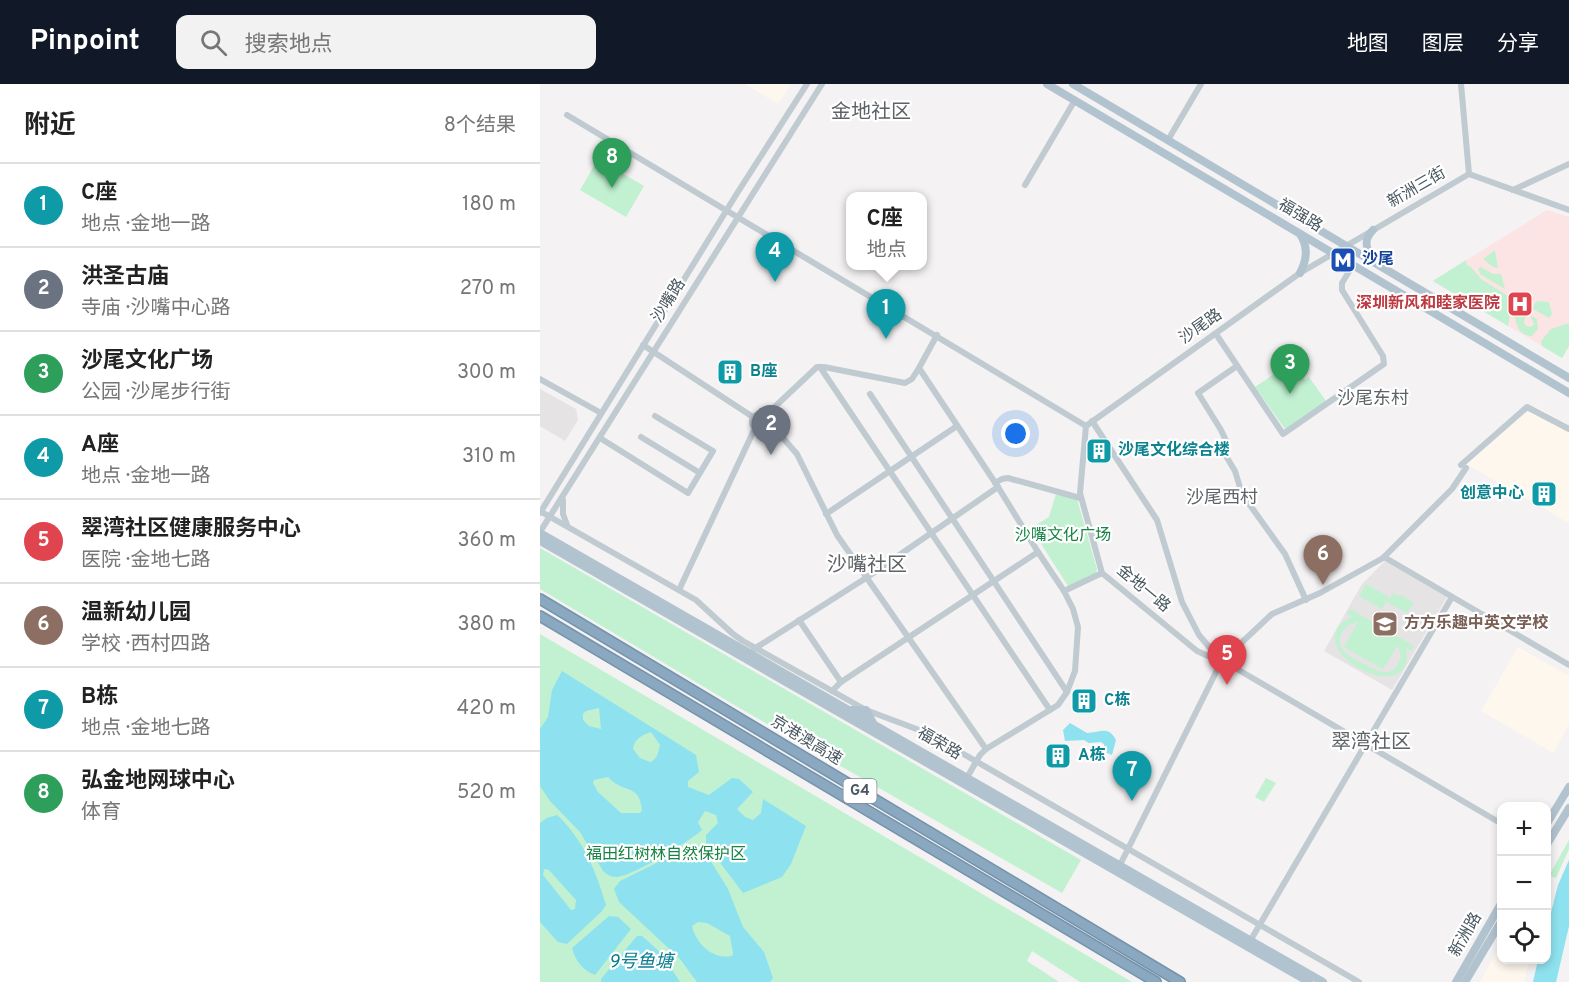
<!DOCTYPE html>
<html lang="zh">
<head>
<meta charset="utf-8">
<style>
	body { margin:0; font-family:Overpass,"Noto Sans SC",sans-serif; background:#f2f2f2; color:#222 }
	.controls { position:absolute; right:18px; bottom:18px; display:grid; overflow:hidden; border-radius:12px; box-shadow:0 3px 9px #0003 }
	.controls button { width:54px; height:54px; display:grid; place-items:center; padding:0; border:0; border-bottom:2px solid #e0e0e0; background:#fff; color:#222; font:30px sans-serif }
	.you { position:absolute; left:476px; top:350px; width:21px; height:21px; margin:-15px; border:4px solid #fff; border-radius:50%; background:#1a73e8; box-shadow:0 0 0 9px #1a73e833 }
	.badge { display:grid; place-items:center; width:39px; height:39px; border-radius:50%; background:#111827; color:#fff; font-size:20px; font-weight:700 }
	.pin { position:absolute; translate:-50% -50px; filter:drop-shadow(0 2px 3px #0008) }
	.pin::after { content:''; position:absolute; top:32px; width:21px; height:18px; background:inherit; clip-path:polygon(0 0,100% 0,50% 100%) }
	.popup { position:absolute; left:306px; top:108px; width:81px; height:78px; box-sizing:border-box; display:grid; place-content:center; border-radius:12px; background:#fff; filter:drop-shadow(0 2px 4px #0005); font-size:20px; white-space:nowrap; color:#767676 }
	.popup b { font-size:22px; color:#222 }
	.popup::after { content:''; position:absolute; left:50%; top:100%; margin-left:-12px; border:12px solid transparent; border-top-color:#fff }
	.list { margin:0; padding:0; list-style:none }
	h2 { display:flex; justify-content:space-between; align-items:center; height:78px; margin:0; padding:0 24px; font-size:26px }
	h2 small { font-size:20px; font-weight:400; color:#767676 }
	.list li { display:grid; grid-template-columns:39px 1fr auto; gap:18px; align-items:center; box-sizing:border-box; height:84px; padding:0 24px; border-top:2px solid #e0e0e0 }
	.list b { display:block; font-size:22px; white-space:nowrap }
	.list p { margin:0; font-size:20px; white-space:nowrap; color:#767676 }
	.list em { font-size:20px; font-style:normal; color:#767676 }
	.icon { flex:none; width:33px; height:33px; fill:none; stroke:currentColor; stroke-width:2; stroke-linecap:round; stroke-linejoin:round }
	.map { position:relative; flex:none; width:1029px; height:898px; overflow:hidden }
	header { display:flex; align-items:center; gap:36px; box-sizing:border-box; height:84px; padding:0 30px; background:#111827; color:#fff }
	header strong { font-size:28px }
	nav { display:flex; gap:33px; margin-inline-start:auto; font-size:21px }
	.search { width:420px; height:54px; background:#f2f2f2; display:flex; align-items:center; gap:15px; box-sizing:border-box; padding:0 21px; border-radius:12px; color:#767676; font-size:22px }
	main { display:flex }
	aside { flex:1; background:#fff }
	.map>svg:first-child { display:block }
	.commercial { fill:#fdf7ed }
	.education { fill:#e5e3e4 }
	.medical { fill:#fce4e4 }
	.green { fill:#c1f1d0; fill-rule:evenodd }
	.water { fill:#8ee1ee; fill-rule:evenodd }
	.lines { fill:none; stroke-linecap:round; stroke-linejoin:round }
	.highway-casing { stroke:#7593ac; stroke-width:12 }
	.minor { stroke:#c0cad1; stroke-width:6 }
	.major { stroke:#b2c3d0; stroke-width:8 }
	.highway { stroke:#8aa8c0; stroke-width:9 }
	.labels { text-anchor:middle; dominant-baseline:central; stroke-width:4.5; stroke-linejoin:round; paint-order:stroke }
	.shield { fill:#fff; stroke:#808990; stroke-width:1.5 }
	.shield-label { font-size:15px; font-weight:bold; fill:#495760 }
	.street-label { font-size:16px; fill:#495760; stroke:#fff }
	.transit-label { font-size:16px; font-weight:bold; fill:#164399; stroke:#fff; text-anchor:start }
	.health-label { font-size:16px; font-weight:bold; fill:#be3a42; stroke:#fff; text-anchor:end }
	.culture-label { font-size:16px; font-weight:bold; fill:#0d838f; stroke:#fff; text-anchor:start }
	.park-label { font-size:16px; fill:#178445; stroke:#fff }
	.education-label { font-size:16px; font-weight:bold; fill:#785e54; stroke:#fff; text-anchor:start }
	.neighbourhood-label { font-size:18px; fill:#5e6367; stroke:#fff }
	.water-label { font-size:18px; font-style:italic; fill:#0c7f91; stroke:#fff }
	.quarter-label { font-size:20px; fill:#5e6367; stroke:#fff }
</style>
</head>
<body>
<header>
<strong>Pinpoint</strong>
<div class="search"><svg class="icon" aria-label="search" viewBox="0 0 24 24"><circle cx="10" cy="10" r="6"/><path d="M15 15l6 6"/></svg>搜索地点</div>
<nav><a>地图</a><a>图层</a><a>分享</a></nav>
</header>
<main>
<aside>
<h2>附近<small>8个结果</small></h2>
<ul class="list">
<li><span class="badge" style="background:#0f9aa8">1</span><div><b>C座</b><p>地点 · 金地一路</p></div><em>180 m</em></li>
<li><span class="badge" style="background:#6b7280">2</span><div><b>洪圣古庙</b><p>寺庙 · 沙嘴中心路</p></div><em>270 m</em></li>
<li><span class="badge" style="background:#2e9e5b">3</span><div><b>沙尾文化广场</b><p>公园 · 沙尾步行街</p></div><em>300 m</em></li>
<li><span class="badge" style="background:#0f9aa8">4</span><div><b>A座</b><p>地点 · 金地一路</p></div><em>310 m</em></li>
<li><span class="badge" style="background:#e0444e">5</span><div><b>翠湾社区健康服务中心</b><p>医院 · 金地七路</p></div><em>360 m</em></li>
<li><span class="badge" style="background:#8d6e63">6</span><div><b>温新幼儿园</b><p>学校 · 西村四路</p></div><em>380 m</em></li>
<li><span class="badge" style="background:#0f9aa8">7</span><div><b>B栋</b><p>地点 · 金地七路</p></div><em>420 m</em></li>
<li><span class="badge" style="background:#2e9e5b">8</span><div><b>弘金地网球中心</b><p>体育</p></div><em>520 m</em></li>
</ul>
</aside>
<div class="map">
<svg width="1029" height="898" viewBox="0 0 1029 898">
	<rect width="100%" height="100%" fill="#f4f2f2"/>
	<g class="commercial">
		<polygon points="205,0 251,0 238,20"/>
		<polygon points="995,322 1029,341 1029,439 926,380"/>
		<polygon points="978,563 1029,592 1029,641 1013,669 941,627"/>
		<polygon points="961,859 962,876 989,876 984,898 940,898"/>
	</g>
	<g class="education">
		<polygon points="0,305 36,325 38,336 25,357 0,342"/>
		<polygon points="845,477 907,513 852,606 784,567 822,500"/>
	</g>
	<polygon class="medical" points="1007,126 1029,133 1029,262 1022,274 893,197"/>
	<g class="green">
		<polygon points="58,75 104,102 86,133 40,106"/>
		<polygon points="955,166 958,184 953,183 943,175"/>
		<polygon points="926,176 927,181 931,183 941,195 973,215 968,242 893,197"/>
		<polygon points="941,183 953,190 961,190 965,205 941,191 938,185"/>
		<polygon points="997,217 1009,218 1012,230 1009,234 993,225 994,220"/>
		<path d="M978,225L984,226L986,230L984,238L986,242L991,243L994,240L990,231L997,235L998,245L992,252C980,252 976,242 975,232Z"/>
		<polygon points="1029,239 1029,262 1022,274 1002,262 1001,257 1011,245"/>
		<polygon points="752,278 765,296 769,293 786,317 745,345 715,303"/>
		<polygon points="516,410 537,415 557,485 556,489 528,502 491,444 509,433"/>
		<polygon points="0,464 541,776 522,809 196,622 0,505"/>
		<polygon points="826,500 849,513 842,525 819,512"/>
		<polygon points="853,509 858,512 859,510 874,519 867,529 847,518"/>
		<path d="M810,525L874,562L871,567L866,564C876,620 784,581 796,548C798,540 805,536 812,533L807,530ZM818,538L804,563L843,585L858,561L861,573C854,599 834,585 819,577C813,574 807,571 803,566C794,553 805,540 818,538Z"/>
		<polygon points="0,550 592,898 540,898 492,867 487,877 519,898 0,898"/>
		<polygon points="726,694 736,699 724,718 715,713"/>
		<polygon points="1029,756 1029,765 1016,794 1012,793 1010,790"/>
	</g>
	<g class="water">
		<path d="M22,587L156,671L159,688L148,697V703L169,711L192,694L199,695L213,708L197,725L205,733L213,736L221,729L223,715L266,742L251,780L242,793L203,809L166,760V751L178,739L176,731L165,727L158,738L162,746C149,758 91,793 76,793C70,793 67,790 63,787L40,748L10,717L0,702V645L8,633L12,606ZM59,624L61,645L49,642L43,636V630L46,627ZM111,648L120,661C118,668 118,675 110,678L100,674L93,665C94,655 102,651 111,648ZM68,693C84,711 99,698 102,726L100,729H81L58,708L53,699L54,696Z"/>
		<path d="M530,639L547,649C560,649 568,641 576,656L572,671L565,668L564,660L561,658L549,659L544,656L525,657L523,646Z"/>
		<path d="M17,731C43,755 56,787 66,821L62,827L27,860L18,858L0,838V739L7,734ZM4,785L9,786L36,816L35,825L31,826L3,791Z"/>
		<path d="M155,760L162,763L188,805L203,843L224,868L233,894L230,898H157L140,875L79,818L74,805L80,797ZM158,838L167,839L190,852L193,869L192,872C173,876 156,860 152,842Z"/>
		<polygon points="1029,776 1029,842 1016,898 993,898 998,876 1006,876 1007,844 1018,801"/>
		<path d="M69,832L78,833L91,845L55,891C43,886 36,878 32,864Z"/>
		<polygon points="97,852 102,852 121,869 140,898 61,898 61,895"/>
	</g>
	<g class="lines">
		<g class="highway-casing">
			<g id="highway">
				<polyline points="0,515 640,898"/>
				<polyline points="0,532 616,898"/>
			</g>
		</g>
		<g class="minor">
			<polyline points="27,31 546,342"/>
			<polyline points="628,56 661,0"/>
			<polyline points="929,90 1029,126"/>
			<polyline points="485,101 535,16"/>
			<polyline points="973,106 1029,80"/>
			<polyline points="676,250 743,350 844,280 843,272 802,206 802,199 813,181"/>
			<polyline points="397,251 379,284 458,403 498,468 524,507 533,525 538,543 535,587 527,608 518,621 446,665 440,671 425,697"/>
			<polyline points="103,261 213,333"/>
			<polyline points="697,282 658,309 681,346 687,359 686,372 695,387 702,410 745,470 766,516"/>
			<polyline points="280,283 510,626"/>
			<polyline points="0,295 61,329"/>
			<polyline points="330,310 527,608"/>
			<circle cx="220" cy="338" r="8"/>
			<polyline points="225,332 277,283 284,283 365,299 372,295 379,284"/>
			<polyline points="552,337 617,436 642,518 659,551 681,577"/>
			<polyline points="546,342 540,409 562,489 657,567 697,585 962,740"/>
			<polyline points="546,342 760,189 929,90 921,0"/>
			<polyline points="226,343 243,354 257,370 297,451 446,665"/>
			<polyline points="101,353 160,389"/>
			<polyline points="60,354 148,409 173,367 115,332"/>
			<polyline points="921,381 987,323 1029,345"/>
			<polyline points="455,399 462,395 468,394 540,414"/>
			<polyline points="23,416 23,430 27,441"/>
			<polyline points="0,427 156,516 193,550 203,557 326,626 387,649 819,898"/>
			<polyline points="0,429 196,111 267,0"/>
			<polyline points="286,430 417,342"/>
			<polyline points="0,448 282,0"/>
			<polyline points="844,473 1029,581"/>
			<polyline points="139,506 215,344"/>
			<polyline points="524,507 562,489"/>
			<polyline points="259,536 301,598"/>
			<polyline points="214,565 326,494 458,403"/>
			<polyline points="292,607 301,598 498,468"/>
			<polyline points="578,785 681,578 732,530 780,509 843,474 912,405 926,384"/>
			<polyline points="709,859 912,513"/>
		</g>
		<g class="major">
			<polyline points="507,0 1029,309"/>
			<polyline points="533,0 1029,294"/>
			<path d="M833,146C822,157 826,167 837,178"/>
			<path d="M760,189C767,176 768,162 760,150"/>
			<polyline points="0,449 783,898"/>
			<polyline points="0,457 769,898"/>
			<polyline points="312,626 326,626 333,639"/>
			<polyline points="1006,741 1029,703"/>
			<polyline points="1006,762 1029,724"/>
			<polyline points="916,898 962,818"/>
			<polyline points="925,898 962,836"/>
		</g>
		<use href="#highway" class="highway"/>
	</g>
	<defs>
		<g id="metro-square" transform="scale(1.35)"><rect x="-9" y="-9" width="18" height="18" rx="4" fill="#1a4fb4" stroke="#fff"/><path d="M-5.5 5V-5H-3L0 0L3-5H5.5V5H3V-.5L0 4L-3-.5V5Z" fill="#fff"/></g>
		<g id="hospital-square" transform="scale(1.35)"><rect x="-9" y="-9" width="18" height="18" rx="4" fill="#e0444e" stroke="#fff"/><path d="M-5-5h3v3.5h4V-5h3V5h-3V1.5h-4V5h-3Z" fill="#fff"/></g>
		<g id="building-square" transform="scale(1.35)"><rect x="-9" y="-9" width="18" height="18" rx="4" fill="#0f9aa8" stroke="#fff"/><path d="M-4-6H4V6H1V3H-1V6H-4ZM-2.5-4.3h1.7v1.8h-1.7ZM.8-4.3h1.7v1.8H.8ZM-2.5-1h1.7V.8h-1.7ZM.8-1h1.7V.8H.8Z" fill="#fff"/></g>
		<g id="school-square" transform="scale(1.35)"><rect x="-9" y="-9" width="18" height="18" rx="4" fill="#8d6e63" stroke="#fff"/><path d="M0-5L7-2L0 1L-7-2ZM-4 1L0 2.5L4 1V4Q0 6-4 4Z" fill="#fff"/></g>
	</defs>
	<g fill-rule="evenodd">
		<use href="#metro-square" x="803" y="176"/>
		<use href="#hospital-square" x="980" y="220"/>
		<use href="#building-square" x="190" y="288"/>
		<use href="#building-square" x="559" y="367"/>
		<use href="#building-square" x="1004" y="410"/>
		<use href="#school-square" x="845" y="540"/>
		<use href="#building-square" x="544" y="617"/>
		<use href="#building-square" x="518" y="672"/>
	</g>
	<g class="labels">
		<rect class="shield" x="303.5" y="695" width="33" height="24" rx="4.5"/>
		<g class="shield-label">
			<text x="320" y="707">G4</text>
		</g>
		<g class="street-label">
			<text transform="translate(877 104) rotate(-30)">新洲三街</text>
			<text transform="translate(760 132) rotate(31)">福强路</text>
			<text transform="translate(129 217) rotate(-58)">沙嘴路</text>
			<text transform="translate(661 243) rotate(-35)">沙尾路</text>
			<text transform="translate(603 505) rotate(40)">金地一路</text>
			<text transform="translate(266 657) rotate(31)">京港澳高速</text>
			<text transform="translate(399 660) rotate(30)">福荣路</text>
			<text transform="translate(926 851) rotate(-60)">新洲路</text>
		</g>
		<g class="transit-label">
			<text x="822" y="176">沙尾</text>
		</g>
		<g class="health-label">
			<text x="960" y="220">深圳新风和睦家医院</text>
		</g>
		<g class="culture-label">
			<text x="210" y="288">B座</text>
			<text x="578" y="367">沙尾文化综合楼</text>
			<text x="984" y="410" text-anchor="end">创意中心</text>
			<text x="564" y="617">C栋</text>
			<text x="538" y="672">A栋</text>
		</g>
		<g class="park-label">
			<text x="523" y="452">沙嘴文化广场</text>
			<text x="126" y="771">福田红树林自然保护区</text>
		</g>
		<g class="education-label">
			<text x="864" y="540">方方乐趣中英文学校</text>
		</g>
		<g class="neighbourhood-label">
			<text x="833" y="315">沙尾东村</text>
			<text x="682" y="414">沙尾西村</text>
		</g>
		<g class="water-label">
			<text x="101" y="878">9号鱼塘</text>
		</g>
		<g class="quarter-label">
			<text x="331" y="29">金地社区</text>
			<text x="327" y="482">沙嘴社区</text>
			<text x="831" y="659">翠湾社区</text>
		</g>
	</g>
</svg>
<div class="controls">
<button>+</button>
<button>−</button>
<button><svg class="icon" aria-label="locate" viewBox="0 0 24 24"><circle cx="12" cy="12" r="6"/><path d="M12 2v4M12 18v4M2 12h4M18 12h4"/></svg></button>
</div>
<div class="you"></div>
<div class="pin badge" style="left:346px;top:255px;background:#0f9aa8">1</div>
<div class="popup"><b>C座</b>地点</div>
<div class="pin badge" style="left:231px;top:371px;background:#6b7280">2</div>
<div class="pin badge" style="left:750px;top:310px;background:#2e9e5b">3</div>
<div class="pin badge" style="left:235px;top:198px;background:#0f9aa8">4</div>
<div class="pin badge" style="left:687px;top:601px;background:#e0444e">5</div>
<div class="pin badge" style="left:783px;top:501px;background:#8d6e63">6</div>
<div class="pin badge" style="left:592px;top:717px;background:#0f9aa8">7</div>
<div class="pin badge" style="left:72px;top:104px;background:#2e9e5b">8</div>
</div>
</main>
</body>
</html>
